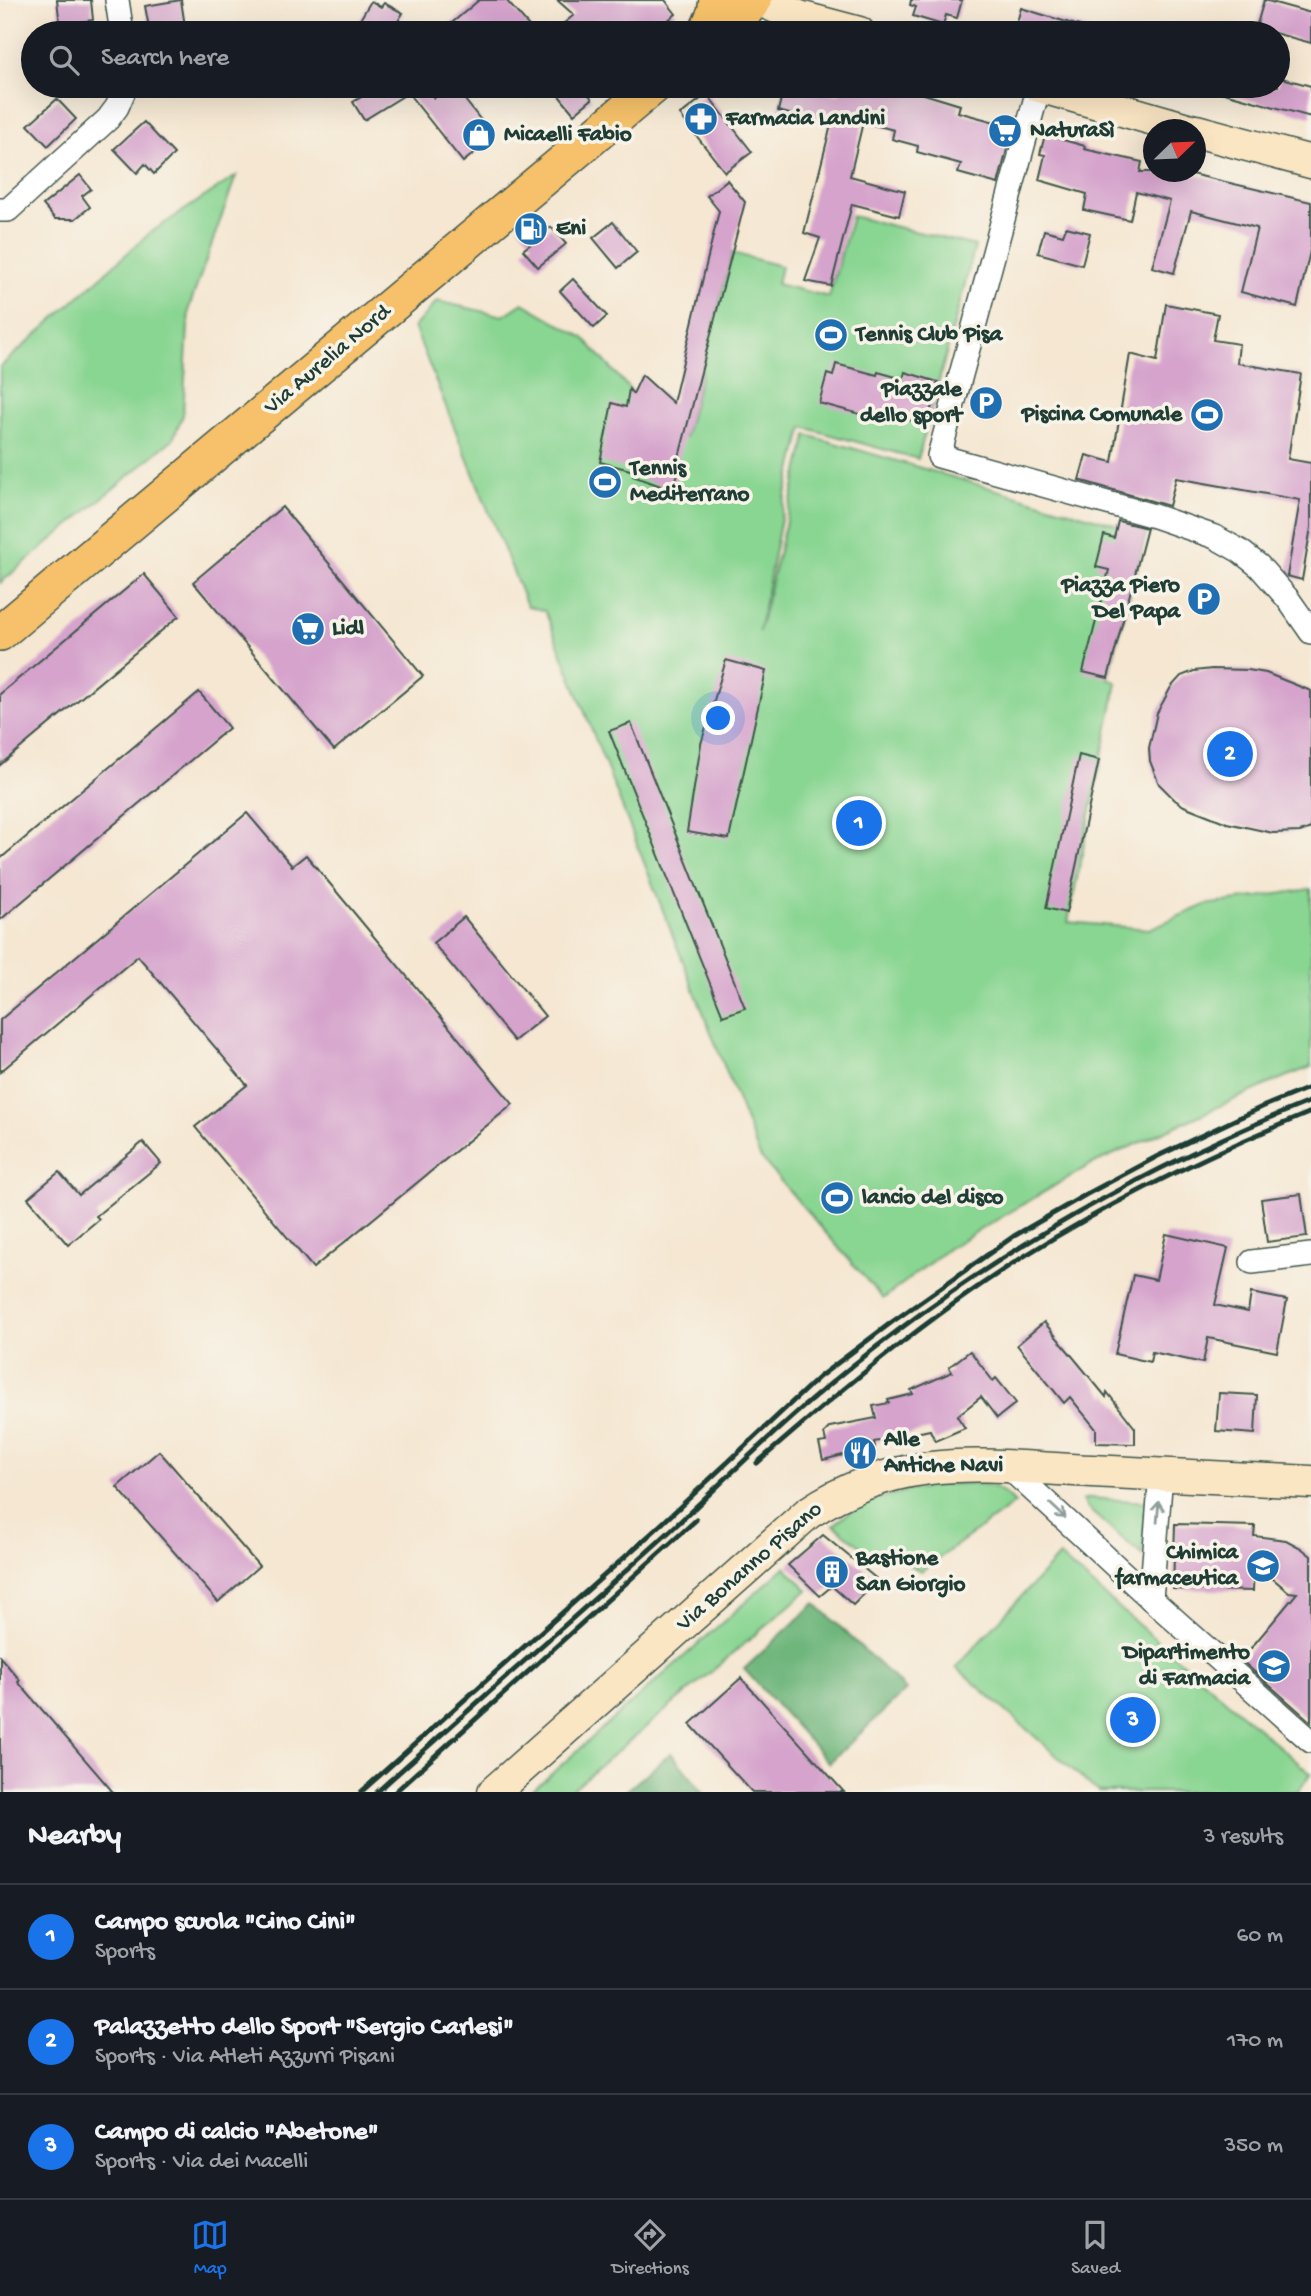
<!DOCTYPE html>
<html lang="en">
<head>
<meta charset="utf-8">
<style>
	body { margin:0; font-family:"Gochi Hand",sans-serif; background:#242831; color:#f1f3f6 }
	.compass { position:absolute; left:1143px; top:119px; width:63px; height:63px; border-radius:50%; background:#171b24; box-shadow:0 7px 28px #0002; rotate:67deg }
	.you { position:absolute; left:719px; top:719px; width:24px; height:24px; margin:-18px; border:5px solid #fff; border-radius:50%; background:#1a73e8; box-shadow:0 0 0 10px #1a73e833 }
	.badge { display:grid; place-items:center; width:46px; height:46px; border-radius:50%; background:#1a73e8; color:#fff; font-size:23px; font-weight:700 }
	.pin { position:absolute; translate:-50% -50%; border:4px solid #fff; box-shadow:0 2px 7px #0006 }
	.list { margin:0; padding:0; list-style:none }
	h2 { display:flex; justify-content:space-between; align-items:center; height:91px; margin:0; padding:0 28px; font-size:30px }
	h2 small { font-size:23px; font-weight:400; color:#9ea1a6 }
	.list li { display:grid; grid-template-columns:46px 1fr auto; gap:21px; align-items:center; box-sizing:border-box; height:105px; padding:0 28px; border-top:2px solid #363941 }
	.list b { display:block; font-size:26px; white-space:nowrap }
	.list p { margin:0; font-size:23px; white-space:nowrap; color:#9ea1a6 }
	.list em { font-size:23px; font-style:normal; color:#9ea1a6 }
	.icon { flex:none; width:38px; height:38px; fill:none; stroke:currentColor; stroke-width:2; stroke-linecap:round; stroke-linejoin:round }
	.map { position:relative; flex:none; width:1311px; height:1792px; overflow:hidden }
	.search { position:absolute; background:#171b24; box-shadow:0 7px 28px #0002; left:21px; right:21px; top:21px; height:77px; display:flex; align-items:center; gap:18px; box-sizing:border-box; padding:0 24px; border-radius:38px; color:#9ea1a6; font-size:26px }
	.sheet { height:406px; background:#171b24 }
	nav { display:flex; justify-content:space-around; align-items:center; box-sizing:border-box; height:98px; border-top:2px solid #363941; background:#171b24; font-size:19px; color:#9ea1a6 }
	nav a { display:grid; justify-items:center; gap:4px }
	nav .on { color:#1a73e8 }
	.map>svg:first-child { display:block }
	.green { fill:#89d592; stroke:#548963; stroke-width:2 }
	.forest { fill:#6eb67c; stroke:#467a58; stroke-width:2 }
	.building { fill:#d5a3cc }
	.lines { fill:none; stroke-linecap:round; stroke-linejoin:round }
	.street-casing { stroke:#3f564c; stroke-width:26 }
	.secondary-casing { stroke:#3f564c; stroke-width:35 }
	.primary-casing { stroke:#3f564c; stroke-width:38 }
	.street { stroke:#fff; stroke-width:23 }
	.secondary { stroke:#fbe6c4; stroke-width:32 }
	.primary { stroke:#f6c16b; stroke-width:35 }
	.rail { stroke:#1f3d34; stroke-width:5 }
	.oneway { stroke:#8f9e9a }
	.labels { text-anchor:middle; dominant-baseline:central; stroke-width:7; stroke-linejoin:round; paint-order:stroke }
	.poi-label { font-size:23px; font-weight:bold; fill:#1f3d34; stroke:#f7f3e8; text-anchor:start }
	.street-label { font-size:23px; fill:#1f3d34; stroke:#f7f3e8 }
</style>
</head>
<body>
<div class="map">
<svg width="1311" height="1792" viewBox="0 0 1311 1792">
	<rect width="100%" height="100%" fill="#f7f3e8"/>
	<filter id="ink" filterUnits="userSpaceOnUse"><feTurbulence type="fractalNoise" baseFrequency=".0143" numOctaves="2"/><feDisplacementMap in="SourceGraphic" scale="14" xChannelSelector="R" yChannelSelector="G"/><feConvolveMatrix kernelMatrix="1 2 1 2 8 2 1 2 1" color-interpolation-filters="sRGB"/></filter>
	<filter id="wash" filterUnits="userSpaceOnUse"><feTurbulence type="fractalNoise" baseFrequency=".00686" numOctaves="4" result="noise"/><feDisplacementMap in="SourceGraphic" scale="28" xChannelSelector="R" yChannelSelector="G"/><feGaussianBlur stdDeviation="1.57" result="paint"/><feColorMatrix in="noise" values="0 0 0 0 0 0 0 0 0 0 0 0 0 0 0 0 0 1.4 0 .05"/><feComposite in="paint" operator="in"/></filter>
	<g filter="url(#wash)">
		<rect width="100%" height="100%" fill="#f5e7d2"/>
		<g class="green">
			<polygon points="236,176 189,308 183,415 173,439 0,583 0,367 150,233"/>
			<polygon points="852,216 975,246 918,459 803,427 785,498 759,632 807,435 1146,533 1108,678 1117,683 1068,922 1149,929 1205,905 1311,889 1311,1067 1273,1082 1090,1165 949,1248 883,1299 760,1157 545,611 527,606 461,443 459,442 459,439 414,327 437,301 503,316 523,303 584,338 651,413 648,427 685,437 732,253 781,266 777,284 829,297"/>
			<path d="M948,1484C978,1484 993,1479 1015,1503L921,1571L895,1558L883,1561L874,1557L834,1525C864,1496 908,1490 948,1484Z"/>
			<polygon points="1090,1498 1147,1502 1142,1555 1087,1508 1083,1500"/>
			<polygon points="1059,1556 1311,1774 1297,1792 1098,1792 956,1667"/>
			<polygon points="785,1567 808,1590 569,1792 531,1792"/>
		</g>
		<g class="forest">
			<polygon points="815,1603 906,1690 829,1763 744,1669"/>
			<polygon points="671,1753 703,1792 625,1792"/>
		</g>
		<g id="blocks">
			<g class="building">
				<polygon points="57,0 91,0 93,20 60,25"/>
				<polygon points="181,0 186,33 150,33 145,6"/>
				<polygon points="479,0 506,0 535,33 440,33"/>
				<polygon points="557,0 665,0 676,14 651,33 552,33 574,15"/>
				<polygon points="911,0 962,0 957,18 946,15 943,25 913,16 916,7 910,5"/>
				<polygon points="1264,0 1311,13 1311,43 1256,28"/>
				<polygon points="371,1 381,7 384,3 403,13 391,33 352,33"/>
				<polygon points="1021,8 1089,29 1088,33 1014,33"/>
				<polygon points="1278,77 1311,86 1311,117 1217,91 1218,86 1278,86"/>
				<polygon points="380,86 425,86 434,98 450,86 454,86 494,137 463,162 408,93 364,120 353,102"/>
				<polygon points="551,86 582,86 592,99 574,114"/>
				<polygon points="784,86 806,86 839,95 841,86 898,86 960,105 958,112 995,122 996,120 1007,123 1012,130 998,184 958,173 961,164 917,152 918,146 892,139 894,130 863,122 850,176 905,191 899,216 852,204 831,286 805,281 820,238 804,233 831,125 778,111"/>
				<polygon points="707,94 752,152 725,172 680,115"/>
				<polygon points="57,99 76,119 48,146 28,125"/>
				<polygon points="144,122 174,154 154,174 145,164 137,173 114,149"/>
				<polygon points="1045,135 1085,146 1084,149 1142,162 1140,172 1183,172 1311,202 1311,247 1297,307 1241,292 1257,228 1191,211 1174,273 1152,267 1170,201 1136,192 1130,220 1084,210 1087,194 1039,180 1045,155 1040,154"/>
				<polygon points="80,175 91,189 82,196 90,207 75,219 55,219 43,205"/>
				<polygon points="727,180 745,202 677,465 681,466 672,490 633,476 634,471 600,462 612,403 626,407 629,389 633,394 642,375 673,403 719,211 707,196"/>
				<polygon points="531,215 545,232 551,227 566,244 538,267 523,250 532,243 518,226"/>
				<polygon points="613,222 637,252 618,268 593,238"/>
				<polygon points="1066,227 1090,233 1082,265 1038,253 1044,230 1063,235"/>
				<polygon points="573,279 607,316 594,328 560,291"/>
				<polygon points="1166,304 1218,314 1213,340 1239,344 1237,363 1301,374 1288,459 1311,463 1311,527 1302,580 1287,576 1300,500 1176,478 1169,506 1079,480 1086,455 1112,462 1130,354 1157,361"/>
				<polygon points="836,364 877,375 878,372 903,379 905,372 938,382 927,425 872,410 871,417 819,403 827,374 833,376"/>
				<polygon points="282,507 423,676 334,750 193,582"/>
				<polygon points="1118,521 1147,528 1108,678 1083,672 1109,570 1096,567 1104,535 1114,538"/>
				<polygon points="144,574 179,616 0,765 0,694"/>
				<polygon points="726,660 766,671 729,839 687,832 701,744"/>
				<polygon points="1212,669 1248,670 1266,673 1311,691 1311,828 1300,832 1273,833 1227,823 1184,806 1175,800 1159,784 1150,761 1149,748 1157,713 1171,687 1181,676 1194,671"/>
				<polygon points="199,692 229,728 0,920 0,859"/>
				<polygon points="631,723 745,1008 723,1016 609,731"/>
				<polygon points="1079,755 1099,760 1066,913 1046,908"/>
				<polygon points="247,813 292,866 306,855 513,1104 313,1268 195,1127 247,1085 138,956 0,1072 0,1020"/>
				<polygon points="464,917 545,1016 514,1041 433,943"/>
				<polygon points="143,1142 161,1163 96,1216 99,1219 68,1245 28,1198 59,1172 79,1195"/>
				<polygon points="1301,1194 1307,1237 1267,1242 1261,1199"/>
				<polygon points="1166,1234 1228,1248 1215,1305 1248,1312 1251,1293 1287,1300 1277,1352 1208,1338 1203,1363 1152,1352 1150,1362 1115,1354 1133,1275 1156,1280"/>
				<polygon points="1044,1322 1106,1397 1107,1392 1135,1428 1135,1444 1096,1443 1096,1429 1070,1397 1064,1403 1017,1345"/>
				<polygon points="970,1351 993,1381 996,1378 1016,1403 997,1418 981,1397 957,1416 965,1428 935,1441 930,1430 874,1442 875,1447 823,1460 819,1443 826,1442 824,1433 830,1427 876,1418 873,1406 889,1403 888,1400 913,1394 911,1390 952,1372 949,1367"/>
				<polygon points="1219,1393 1257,1395 1255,1434 1216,1431"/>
				<polygon points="159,1451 259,1566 218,1602 117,1487"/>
				<polygon points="1175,1524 1255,1526 1254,1536 1286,1540 1301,1548 1311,1556 1311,1722 1241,1660 1297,1593 1289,1592 1254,1563 1253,1591 1173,1589"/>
				<polygon points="823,1535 878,1580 853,1605 832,1586 820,1596 788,1565"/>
				<polygon points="0,1657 20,1680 18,1682 113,1792 0,1792"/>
				<polygon points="741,1678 844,1792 752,1792 690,1724"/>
			</g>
		</g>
	</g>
	<g filter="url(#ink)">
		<use href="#blocks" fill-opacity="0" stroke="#3f564c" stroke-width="2"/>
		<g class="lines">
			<g class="street-casing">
				<g id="street">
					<polyline points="117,0 122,33"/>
					<polyline points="1039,86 939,456 1154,516 1215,537 1240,551 1259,566 1288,599 1311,632"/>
					<polyline points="0,210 8,210 108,119 117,107 126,86"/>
					<polyline points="1252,1262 1311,1255"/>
					<polyline points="1007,1466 1151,1599 1311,1741"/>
					<polyline points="1151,1599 1161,1474"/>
				</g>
			</g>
			<g class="secondary-casing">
				<g id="secondary">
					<polyline points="760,0 799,17 859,33"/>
					<polyline points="1039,86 1191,130"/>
					<polyline points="1196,131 1311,162"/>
					<path d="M494,1792L808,1513C902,1450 986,1466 1092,1471C1165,1474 1238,1478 1311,1482"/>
				</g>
			</g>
			<g class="primary-casing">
				<g id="primary">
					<polyline points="706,33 715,13 717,0"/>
					<polyline points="727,33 754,0"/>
					<polyline points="0,633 654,86"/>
				</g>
			</g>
			<use href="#street" class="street"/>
			<use href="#secondary" class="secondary"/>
			<use href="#primary" class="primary"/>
			<g class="rail">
				<path d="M757,1463C843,1388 931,1315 1026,1255C1116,1199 1213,1152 1311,1112"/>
				<polyline points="361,1792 654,1531 819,1377 892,1322 1014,1236 1087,1194 1158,1156 1262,1107 1311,1087"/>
				<path d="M377,1792C470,1708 565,1626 658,1542C709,1496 757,1446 809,1402C957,1274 1130,1173 1311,1101"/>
				<polyline points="395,1792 696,1520"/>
			</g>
		</g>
		<defs><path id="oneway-shaft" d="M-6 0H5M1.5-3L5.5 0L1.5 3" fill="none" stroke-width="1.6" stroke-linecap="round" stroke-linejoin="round" transform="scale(1.75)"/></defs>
		<g class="oneway">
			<use href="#oneway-shaft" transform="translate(1058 1511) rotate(43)"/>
			<use href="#oneway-shaft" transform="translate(1158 1512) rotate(-85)"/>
		</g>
	</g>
	<defs>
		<g id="pharmacy-disc" transform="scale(1.75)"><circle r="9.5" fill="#1f6fb2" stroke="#f7f3e8"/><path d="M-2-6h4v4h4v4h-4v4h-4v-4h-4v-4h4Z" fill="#fff"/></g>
		<g id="supermarket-disc" transform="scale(1.75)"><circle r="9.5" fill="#1f6fb2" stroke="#f7f3e8"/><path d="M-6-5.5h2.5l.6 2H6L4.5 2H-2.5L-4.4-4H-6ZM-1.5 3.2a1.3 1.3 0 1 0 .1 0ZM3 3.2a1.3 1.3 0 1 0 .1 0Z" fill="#fff"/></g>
		<g id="shop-disc" transform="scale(1.75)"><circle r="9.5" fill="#1f6fb2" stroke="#f7f3e8"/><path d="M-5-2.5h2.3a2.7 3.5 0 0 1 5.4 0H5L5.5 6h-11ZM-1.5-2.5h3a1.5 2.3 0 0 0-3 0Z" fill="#fff"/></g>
		<g id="fuel-disc" transform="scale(1.75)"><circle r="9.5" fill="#1f6fb2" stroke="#f7f3e8"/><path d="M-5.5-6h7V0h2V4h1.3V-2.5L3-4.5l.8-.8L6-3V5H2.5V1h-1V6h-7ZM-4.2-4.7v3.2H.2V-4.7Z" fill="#fff"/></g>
		<g id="stadium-disc" transform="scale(1.75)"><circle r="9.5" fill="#1f6fb2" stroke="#f7f3e8"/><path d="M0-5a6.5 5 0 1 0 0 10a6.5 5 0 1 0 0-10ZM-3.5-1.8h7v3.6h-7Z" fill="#fff"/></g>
		<g id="parking-disc" transform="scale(1.75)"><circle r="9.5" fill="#1f6fb2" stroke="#f7f3e8"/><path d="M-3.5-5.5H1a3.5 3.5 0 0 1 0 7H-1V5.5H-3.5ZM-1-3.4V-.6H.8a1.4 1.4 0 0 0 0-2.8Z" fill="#fff"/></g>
		<g id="restaurant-disc" transform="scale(1.75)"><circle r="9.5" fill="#1f6fb2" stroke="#f7f3e8"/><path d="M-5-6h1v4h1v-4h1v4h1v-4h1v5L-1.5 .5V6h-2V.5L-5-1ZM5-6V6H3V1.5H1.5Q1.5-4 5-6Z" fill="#fff"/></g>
		<g id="university-disc" transform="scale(1.75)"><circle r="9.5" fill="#1f6fb2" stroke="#f7f3e8"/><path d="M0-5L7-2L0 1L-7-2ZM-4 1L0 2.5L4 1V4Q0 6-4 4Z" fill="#fff"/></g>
		<g id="building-disc" transform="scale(1.75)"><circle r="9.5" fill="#1f6fb2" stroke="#f7f3e8"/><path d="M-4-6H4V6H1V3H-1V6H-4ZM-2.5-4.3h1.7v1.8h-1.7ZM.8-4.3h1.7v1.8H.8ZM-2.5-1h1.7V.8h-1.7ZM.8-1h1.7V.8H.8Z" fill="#fff"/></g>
	</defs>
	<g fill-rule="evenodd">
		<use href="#pharmacy-disc" x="701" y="119"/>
		<use href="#supermarket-disc" x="1005" y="131"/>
		<use href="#shop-disc" x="479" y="135"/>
		<use href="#fuel-disc" x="531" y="229"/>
		<use href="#stadium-disc" x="831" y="335"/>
		<use href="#parking-disc" x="986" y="403"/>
		<use href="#stadium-disc" x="1207" y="415"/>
		<use href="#stadium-disc" x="605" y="482"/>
		<use href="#parking-disc" x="1204" y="599"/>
		<use href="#supermarket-disc" x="308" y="629"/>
		<use href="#stadium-disc" x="837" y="1198"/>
		<use href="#restaurant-disc" x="860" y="1453"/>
		<use href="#university-disc" x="1263" y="1566"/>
		<use href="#building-disc" x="832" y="1572"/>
		<use href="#university-disc" x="1274" y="1666"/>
	</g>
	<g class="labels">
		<g class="poi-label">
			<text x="726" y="119">Farmacia Landini</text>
			<text x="1030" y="131">NaturaSì</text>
			<text x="504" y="135">Micaelli Fabio</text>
			<text x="556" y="229">Eni</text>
			<text x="856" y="335">Tennis Club Pisa</text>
			<text x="962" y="390" text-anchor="end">Piazzale<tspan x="962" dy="26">dello sport</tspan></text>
			<text x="1182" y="415" text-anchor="end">Piscina Comunale</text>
			<text x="630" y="469">Tennis<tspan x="630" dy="26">Mediterrano</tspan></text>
			<text x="1180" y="586" text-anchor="end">Piazza Piero<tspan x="1180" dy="26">Del Papa</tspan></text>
			<text x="332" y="629">Lidl</text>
			<text x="862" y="1198">lancio del disco</text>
			<text x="884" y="1440">Alle<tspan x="884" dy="26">Antiche Navi</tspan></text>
			<text x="1238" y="1553" text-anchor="end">Chimica<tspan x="1238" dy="26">farmaceutica</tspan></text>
			<text x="856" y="1559">Bastione<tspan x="856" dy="26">San Giorgio</tspan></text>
			<text x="1250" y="1653" text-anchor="end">Dipartimento<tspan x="1250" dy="26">di Farmacia</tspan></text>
		</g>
		<g class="street-label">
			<text transform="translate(328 360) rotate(-40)">Via Aurelia Nord</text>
			<text transform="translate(750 1567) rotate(-41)">Via Bonanno Pisano</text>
		</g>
	</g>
</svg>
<svg class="compass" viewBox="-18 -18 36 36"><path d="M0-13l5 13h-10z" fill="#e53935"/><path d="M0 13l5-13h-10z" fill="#9ea1a6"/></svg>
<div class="you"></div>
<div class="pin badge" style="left:859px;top:823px">1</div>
<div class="pin badge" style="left:1230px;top:754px">2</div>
<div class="pin badge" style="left:1133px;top:1720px">3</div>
<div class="search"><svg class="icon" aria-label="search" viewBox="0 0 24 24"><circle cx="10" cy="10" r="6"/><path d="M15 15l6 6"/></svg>Search here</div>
</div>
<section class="sheet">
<h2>Nearby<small>3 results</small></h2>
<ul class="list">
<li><span class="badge">1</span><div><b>Campo scuola &quot;Cino Cini&quot;</b><p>Sports</p></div><em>60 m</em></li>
<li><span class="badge">2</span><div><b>Palazzetto dello Sport &quot;Sergio Carlesi&quot;</b><p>Sports · Via Atleti Azzurri Pisani</p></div><em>170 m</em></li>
<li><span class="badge">3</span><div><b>Campo di calcio &quot;Abetone&quot;</b><p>Sports · Via dei Macelli</p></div><em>350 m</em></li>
</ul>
</section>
<nav>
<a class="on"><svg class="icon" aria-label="map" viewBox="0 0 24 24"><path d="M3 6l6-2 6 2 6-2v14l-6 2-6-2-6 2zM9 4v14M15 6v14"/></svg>Map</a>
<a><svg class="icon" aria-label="directions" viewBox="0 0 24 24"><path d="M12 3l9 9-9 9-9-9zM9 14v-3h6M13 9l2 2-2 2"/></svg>Directions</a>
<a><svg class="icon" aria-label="saved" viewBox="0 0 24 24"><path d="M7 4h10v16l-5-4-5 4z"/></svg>Saved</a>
</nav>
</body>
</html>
